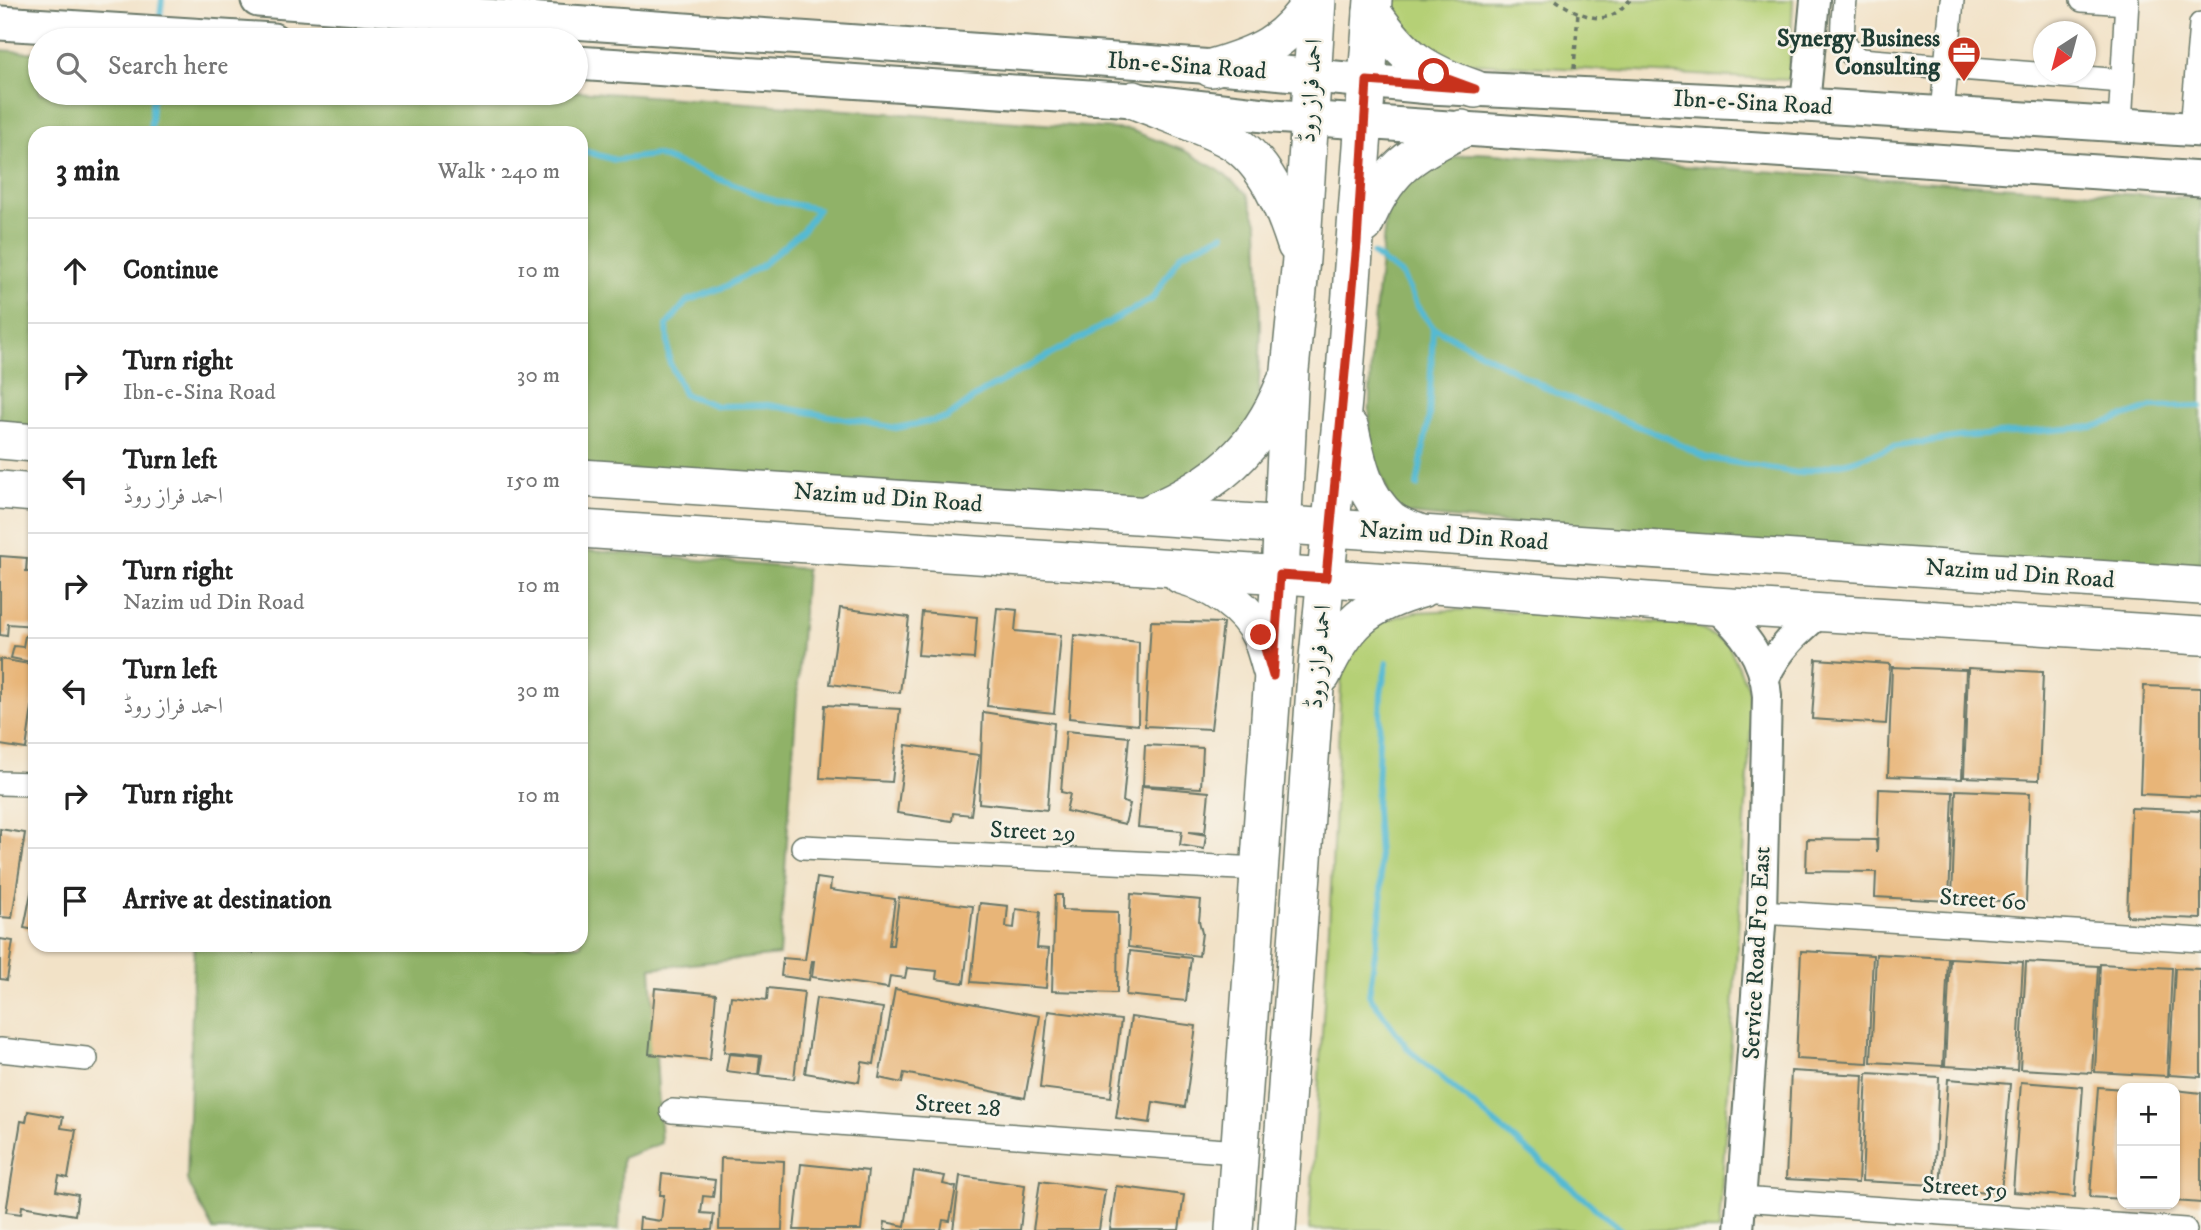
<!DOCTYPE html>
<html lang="en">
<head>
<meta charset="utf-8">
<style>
	body { margin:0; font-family:"IM FELL DW Pica",Amiri,serif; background:#f2f2f2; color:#222 }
	.controls { position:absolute; right:21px; bottom:21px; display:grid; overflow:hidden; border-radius:14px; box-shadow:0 2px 5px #0004 }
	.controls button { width:63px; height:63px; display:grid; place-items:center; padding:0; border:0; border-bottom:2px solid #e0e0e0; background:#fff; color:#222; font:35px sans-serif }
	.compass { position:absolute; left:2033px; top:21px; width:63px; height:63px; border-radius:50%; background:#fff; box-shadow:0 2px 5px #0004; rotate:216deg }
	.stop { position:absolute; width:21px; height:21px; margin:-16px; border:5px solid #c8321e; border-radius:50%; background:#fff }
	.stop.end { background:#c8321e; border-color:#fff; box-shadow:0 2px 7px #0008 }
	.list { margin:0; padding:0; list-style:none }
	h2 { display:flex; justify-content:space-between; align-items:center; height:91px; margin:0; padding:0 28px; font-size:30px }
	h2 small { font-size:23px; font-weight:400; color:#767676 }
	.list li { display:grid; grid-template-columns:46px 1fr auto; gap:21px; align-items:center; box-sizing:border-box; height:105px; padding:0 28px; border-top:2px solid #e0e0e0 }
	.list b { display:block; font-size:26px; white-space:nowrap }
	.list p { margin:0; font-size:23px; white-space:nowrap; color:#767676 }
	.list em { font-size:23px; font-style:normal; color:#767676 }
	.icon { flex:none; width:38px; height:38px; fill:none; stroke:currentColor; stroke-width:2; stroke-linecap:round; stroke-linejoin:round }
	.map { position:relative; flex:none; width:2201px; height:1230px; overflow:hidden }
	.search { position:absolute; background:#fff; box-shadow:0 2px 5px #0004; left:28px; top:28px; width:560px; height:77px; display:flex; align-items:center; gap:18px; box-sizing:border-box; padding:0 24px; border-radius:38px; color:#767676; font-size:26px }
	.panel { position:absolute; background:#fff; box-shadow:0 2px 5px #0004; left:28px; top:126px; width:560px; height:826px; border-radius:21px }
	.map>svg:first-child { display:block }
	.green { fill:#b5d076; stroke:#6a8655; stroke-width:2 }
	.forest { fill:#90b267; stroke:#58784e; stroke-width:2 }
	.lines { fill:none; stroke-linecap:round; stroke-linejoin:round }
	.stream { stroke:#55bad3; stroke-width:6 }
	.building { fill:#e8b578 }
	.minor-casing { stroke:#697767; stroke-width:26 }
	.tertiary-casing { stroke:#697767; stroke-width:32 }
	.secondary-casing { stroke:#697767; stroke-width:37 }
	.primary-casing { stroke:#697767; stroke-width:40 }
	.path { stroke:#697767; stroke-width:3.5; stroke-dasharray:5 5; stroke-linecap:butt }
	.minor { stroke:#fff; stroke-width:23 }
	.tertiary { stroke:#fff; stroke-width:28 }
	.secondary { stroke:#fff; stroke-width:33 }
	.primary { stroke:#fff; stroke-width:37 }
	.route { stroke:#c8321e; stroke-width:9 }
	.labels { text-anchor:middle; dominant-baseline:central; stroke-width:5; stroke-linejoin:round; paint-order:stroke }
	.poi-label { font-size:24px; font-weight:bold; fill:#1f3d34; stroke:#f7f3e8; text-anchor:end }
	.street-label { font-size:24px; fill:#1f3d34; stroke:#f7f3e8 }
</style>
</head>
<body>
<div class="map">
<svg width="2201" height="1230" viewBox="0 0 2201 1230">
	<rect width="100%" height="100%" fill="#f7f3e8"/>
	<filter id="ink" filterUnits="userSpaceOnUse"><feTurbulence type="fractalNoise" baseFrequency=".0143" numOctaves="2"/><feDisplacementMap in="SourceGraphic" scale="14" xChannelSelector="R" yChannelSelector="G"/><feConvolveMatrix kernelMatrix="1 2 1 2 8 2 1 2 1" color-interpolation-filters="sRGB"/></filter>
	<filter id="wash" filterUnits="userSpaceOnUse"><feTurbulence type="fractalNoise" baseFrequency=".00686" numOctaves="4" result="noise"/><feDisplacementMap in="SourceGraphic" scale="28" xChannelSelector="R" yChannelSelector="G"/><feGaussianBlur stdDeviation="1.57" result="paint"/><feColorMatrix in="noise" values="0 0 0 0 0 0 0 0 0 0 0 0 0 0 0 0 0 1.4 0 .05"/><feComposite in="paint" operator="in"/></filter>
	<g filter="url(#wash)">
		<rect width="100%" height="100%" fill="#f2e2c7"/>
		<g class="green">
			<polygon points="1359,0 1793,0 1789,80 1355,57"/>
			<polygon points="1482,609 1695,626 1728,644 1748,688 1751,727 1719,1230 1309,1230 1329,927 1342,666 1361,627 1415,612"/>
		</g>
		<g class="forest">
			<polygon points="0,50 40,53 40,93 576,91 1130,130 1185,151 1220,171 1247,194 1258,225 1261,325 1258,411 1211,473 1154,503 581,467 581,133 35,133 35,431 0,429"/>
			<polygon points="1478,153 2201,199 2201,572 1706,542 1396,513 1369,443 1371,350 1387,205 1415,164"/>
			<polygon points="581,550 806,569 779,955 651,968 661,1143 622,1158 619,1230 213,1230 187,1180 194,945 581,945"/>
		</g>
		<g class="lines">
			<g class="stream">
				<polyline points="159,24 162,0"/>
				<polyline points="150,133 153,93"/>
				<polyline points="581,150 615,160 656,155 776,201 818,209 803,230 761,266 727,286 687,301 667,325 669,361 684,394 717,406 768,405 896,428 947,418 982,392 1152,299 1181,254 1224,234"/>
				<polyline points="1373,254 1402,275 1419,309 1433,327 1558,394 1665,437 1707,458 1798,473 1851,461 1893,447 1958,437 2093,427 2152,407 2201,406"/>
				<polyline points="1417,486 1429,416 1433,327"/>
				<polyline points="1387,662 1381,693 1376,810 1382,903 1369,995 1409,1050 1621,1230"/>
			</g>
		</g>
		<g id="blocks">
			<g class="building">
				<polygon points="0,556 27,558 26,571 35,572 35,626 8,624 7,636 0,635"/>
				<polygon points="840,608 909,617 900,693 830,684"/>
				<polygon points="997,608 1017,610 1015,631 1061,635 1054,713 987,706"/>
				<polygon points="922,612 977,617 974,659 918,655"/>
				<polygon points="1151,621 1223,623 1211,729 1145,726"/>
				<polygon points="1074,635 1139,642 1138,725 1069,718"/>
				<polygon points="25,636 35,638 35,663 11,658 14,646 23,647"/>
				<polygon points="0,659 35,665 35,687 26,749 0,745"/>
				<polygon points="1816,659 1890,664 1886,724 1812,719"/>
				<polygon points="1892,667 1966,670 1962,779 1888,776"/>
				<polygon points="1968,668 2043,672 2039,780 1964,777"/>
				<polygon points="2144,686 2201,688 2201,797 2140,794"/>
				<polygon points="825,705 900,709 892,782 820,778"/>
				<polygon points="983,712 1054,723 1047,810 979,803"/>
				<polygon points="1066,731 1129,737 1123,802 1130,804 1125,824 1066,811 1070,794 1061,792"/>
				<polygon points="906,745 979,755 971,815 953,813 952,821 897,813"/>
				<polygon points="1145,745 1203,748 1201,788 1143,785"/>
				<polygon points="1142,786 1209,792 1205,833 1189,832 1206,835 1204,849 1180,845 1182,831 1138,827"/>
				<polygon points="1879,789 1953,792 1949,901 1875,897 1876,872 1806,871 1807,839 1876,840 1877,852"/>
				<polygon points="1956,790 2030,793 2026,902 1952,899"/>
				<polygon points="2131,808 2201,811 2201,919 2127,916"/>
				<polygon points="0,829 25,833 12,918 0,917"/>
				<polygon points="34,878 35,878 35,930 24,928"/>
				<polygon points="817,878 831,880 830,890 895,899 889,945 893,945 899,897 973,906 964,983 936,979 937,971 907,968 905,978 890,976 888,988 812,977 814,961 812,961 809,980 781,976 783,958 805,960"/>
				<polygon points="1131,894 1201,900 1199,921 1202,933 1199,956 1128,947"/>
				<polygon points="1055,895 1062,895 1062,910 1118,912 1117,993 1052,991"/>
				<polygon points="980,903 1008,906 1006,927 1014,928 1016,909 1040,912 1037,948 1049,949 1046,988 971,982"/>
				<polygon points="0,939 13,941 7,980 0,979"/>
				<polygon points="209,945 255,945 253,953"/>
				<polygon points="1130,951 1191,958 1186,1001 1126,995"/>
				<polygon points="1801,951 1873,955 1868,1063 1796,1059"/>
				<polygon points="1876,954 1948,958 1943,1066 1871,1062"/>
				<polygon points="1950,958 2023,962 2017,1070 1945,1066"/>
				<polygon points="2026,962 2098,966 2092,1073 2020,1069"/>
				<polygon points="2100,964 2172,968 2167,1076 2095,1072"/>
				<polygon points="2175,968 2201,969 2201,1077 2169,1075"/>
				<polygon points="655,988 716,994 710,1060 649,1054"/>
				<polygon points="768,988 804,992 794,1079 759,1075 762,1056 724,1052 731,996 767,1000"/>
				<polygon points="895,989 1040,1016 1025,1098 904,1073 902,1083 879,1078"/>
				<polygon points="816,998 883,1008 874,1064 862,1062 859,1082 805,1073"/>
				<polygon points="1048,1011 1121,1020 1111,1097 1040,1088"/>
				<polygon points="1131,1017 1196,1026 1185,1107 1153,1102 1150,1123 1116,1118"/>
				<polygon points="729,1054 760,1057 758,1075 726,1071"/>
				<polygon points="1791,1071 1863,1075 1858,1183 1786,1179"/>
				<polygon points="1867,1073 1939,1077 1934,1185 1862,1181"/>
				<polygon points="1948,1079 2010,1084 2001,1193 1940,1188"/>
				<polygon points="2021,1082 2083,1087 2075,1197 2013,1192"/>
				<polygon points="2098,1087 2122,1089 2122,1199 2090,1197"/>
				<polygon points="2175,1090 2201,1093 2201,1203 2175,1201"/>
				<polygon points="28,1111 63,1117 61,1128 76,1130 68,1178 59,1176 56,1191 78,1195 75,1215 22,1206 21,1214 6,1212 21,1121 26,1122"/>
				<polygon points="721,1158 784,1161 782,1230 719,1230"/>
				<polygon points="801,1164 868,1171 861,1230 794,1230"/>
				<polygon points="914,1171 945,1176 943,1184 956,1187 950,1221 943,1220 941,1230 884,1230 885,1222 905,1226"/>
				<polygon points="662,1174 715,1180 713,1197 703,1196 701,1213 714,1214 712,1230 639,1230 640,1218 661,1221 664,1195 660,1195"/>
				<polygon points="960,1176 1025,1185 1020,1230 953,1230"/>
				<polygon points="1040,1181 1105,1190 1099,1230 1033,1230"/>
				<polygon points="1116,1186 1184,1195 1179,1230 1110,1230"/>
			</g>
		</g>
	</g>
	<g filter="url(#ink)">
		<use href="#blocks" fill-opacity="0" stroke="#697767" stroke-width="2"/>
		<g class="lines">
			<g class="minor-casing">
				<g id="minor">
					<path d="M1845,0C1843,23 1836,47 1860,60L2122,81"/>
					<polyline points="2082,0 2127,3"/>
					<polyline points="1942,114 1952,0"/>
					<polyline points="2120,125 2127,0"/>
					<polyline points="2192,129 2201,24"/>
					<polyline points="0,783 35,784"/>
					<polyline points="803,847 1260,869"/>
					<polyline points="1762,912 2201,940"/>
					<polyline points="0,1050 86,1059"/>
					<polyline points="672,1111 1239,1152"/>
					<polyline points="1741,1199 2185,1230"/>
				</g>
			</g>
			<g class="tertiary-casing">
				<g id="tertiary">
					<polyline points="1805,105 1815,0"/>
					<path d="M1714,606C1743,631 1764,656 1767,696L1762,912L1739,1230"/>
					<path d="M1766,676C1778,649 1798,631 1821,612"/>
				</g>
			</g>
			<g class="secondary-casing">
				<g id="secondary">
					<polyline points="258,0 1243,69 1429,87 1805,105 2201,130"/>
					<polyline points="0,23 273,40"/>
					<polyline points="576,63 1134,100 1273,116 2201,179"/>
				</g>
			</g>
			<g class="primary-casing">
				<g id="primary">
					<path d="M1372,12C1404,58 1423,71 1475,89"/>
					<path d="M1211,68C1256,55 1287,43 1312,0"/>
					<path d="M1134,100C1163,112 1203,125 1230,140C1266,161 1284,208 1296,245"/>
					<path d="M1364,225C1386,170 1410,154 1462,129"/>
					<path d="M1350,429C1357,462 1364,497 1391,520C1398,525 1408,529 1417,532"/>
					<polyline points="0,440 35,443"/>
					<polyline points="581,478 2201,586"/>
					<polyline points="0,490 35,493"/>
					<path d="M1150,513C1217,484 1257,451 1285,383"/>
					<polyline points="581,529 1435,585 1714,606 2201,636"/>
					<path d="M1181,575C1211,583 1248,607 1261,637C1265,647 1268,658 1271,669"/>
					<path d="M1322,675C1346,623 1365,605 1421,589"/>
					<polyline points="1234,1230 1280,575 1290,370 1301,259 1317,0"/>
					<polyline points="1277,1230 1315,688 1343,400 1373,0"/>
				</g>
			</g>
			<g class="path">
				<path d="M1556,0C1568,9 1592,21 1606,17C1616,15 1623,7 1630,0"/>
				<polyline points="1574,69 1578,12"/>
			</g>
			<use href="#minor" class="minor"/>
			<use href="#tertiary" class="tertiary"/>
			<use href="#secondary" class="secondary"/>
			<use href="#primary" class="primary"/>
		</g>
	</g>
	<g class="lines" filter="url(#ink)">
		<polyline class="route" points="1261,635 1273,676 1280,575 1326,578 1357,243 1367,81 1475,89 1434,74"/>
	</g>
	<defs>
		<g id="office-pin" transform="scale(1.75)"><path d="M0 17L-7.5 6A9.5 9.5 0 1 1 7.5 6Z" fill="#c8321e" stroke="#f7f3e8"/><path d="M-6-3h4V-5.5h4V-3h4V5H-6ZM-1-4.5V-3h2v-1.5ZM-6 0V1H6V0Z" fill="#fff"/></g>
	</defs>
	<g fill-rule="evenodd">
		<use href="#office-pin" x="1964" y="53"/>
	</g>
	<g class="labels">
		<g class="poi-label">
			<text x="1940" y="39">Synergy Business<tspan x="1940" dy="28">Consulting</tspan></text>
		</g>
		<g class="street-label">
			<text transform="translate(1187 66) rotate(4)">Ibn-e-Sina Road</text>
			<text transform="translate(1311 91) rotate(-86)">احمد فراز روڈ</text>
			<text transform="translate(1753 103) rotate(3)">Ibn-e-Sina Road</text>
			<text transform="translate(888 498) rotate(4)">Nazim ud Din Road</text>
			<text transform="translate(1454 536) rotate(4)">Nazim ud Din Road</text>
			<text transform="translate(2020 574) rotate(4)">Nazim ud Din Road</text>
			<text transform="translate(1319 657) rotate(-85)">احمد فراز روڈ</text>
			<text transform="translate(1033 832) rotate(3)">Street 29</text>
			<text transform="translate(1983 900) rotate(4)">Street 60</text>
			<text transform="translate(1757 953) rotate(-87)">Service Road F10 East</text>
			<text transform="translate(958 1106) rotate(4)">Street 28</text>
			<text transform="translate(1965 1188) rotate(4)">Street 59</text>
		</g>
	</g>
</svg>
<div class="controls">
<button>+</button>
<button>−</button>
</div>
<svg class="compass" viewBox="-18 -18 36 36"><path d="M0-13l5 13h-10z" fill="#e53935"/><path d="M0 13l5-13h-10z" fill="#767676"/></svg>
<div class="stop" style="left:1434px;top:74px"></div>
<div class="stop end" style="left:1261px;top:635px"></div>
<div class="search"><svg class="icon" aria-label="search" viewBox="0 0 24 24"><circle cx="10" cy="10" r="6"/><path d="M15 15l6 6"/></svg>Search here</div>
<section class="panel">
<h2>3 min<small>Walk · 240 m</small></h2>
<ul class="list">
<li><svg class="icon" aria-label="ahead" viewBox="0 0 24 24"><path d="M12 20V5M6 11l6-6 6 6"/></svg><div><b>Continue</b></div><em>10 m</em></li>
<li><svg class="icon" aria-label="right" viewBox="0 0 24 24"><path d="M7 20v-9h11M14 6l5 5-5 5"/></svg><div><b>Turn right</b><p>Ibn-e-Sina Road</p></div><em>30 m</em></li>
<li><svg class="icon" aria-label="left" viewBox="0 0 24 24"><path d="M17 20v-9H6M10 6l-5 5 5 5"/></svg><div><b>Turn left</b><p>احمد فراز روڈ</p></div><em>150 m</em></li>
<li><svg class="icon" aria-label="right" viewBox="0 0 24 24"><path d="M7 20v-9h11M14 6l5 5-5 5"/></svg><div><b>Turn right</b><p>Nazim ud Din Road</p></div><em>10 m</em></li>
<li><svg class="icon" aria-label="left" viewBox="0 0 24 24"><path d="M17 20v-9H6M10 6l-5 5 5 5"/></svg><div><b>Turn left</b><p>احمد فراز روڈ</p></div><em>30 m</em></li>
<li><svg class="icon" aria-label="right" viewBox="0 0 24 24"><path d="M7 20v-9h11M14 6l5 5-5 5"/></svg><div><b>Turn right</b></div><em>10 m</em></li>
<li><svg class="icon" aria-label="arrive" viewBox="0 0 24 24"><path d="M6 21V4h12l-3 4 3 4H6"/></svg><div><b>Arrive at destination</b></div></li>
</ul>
</section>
</div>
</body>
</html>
